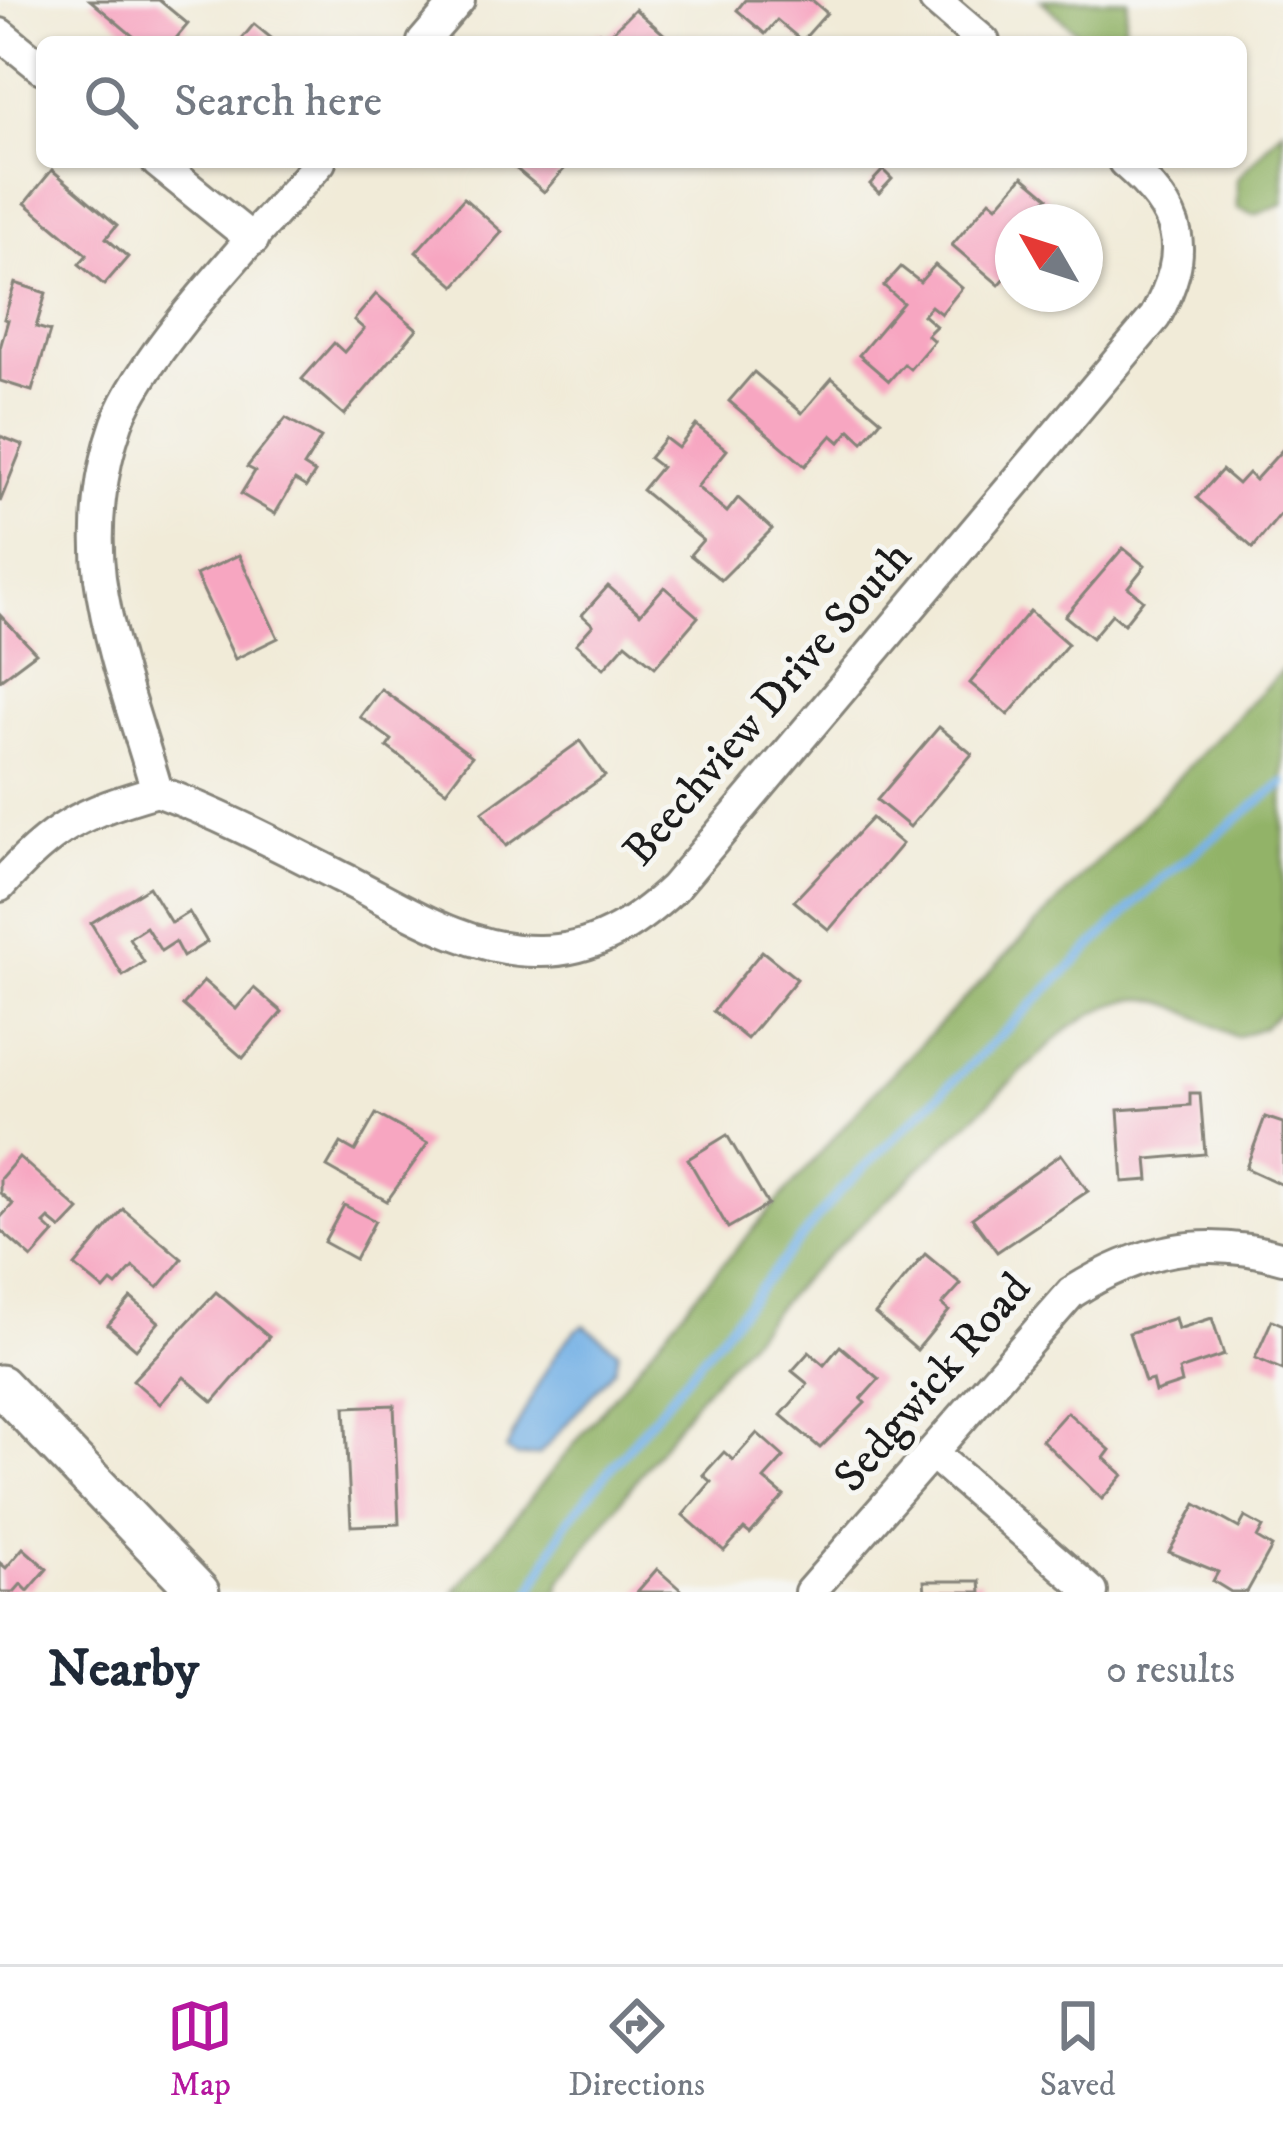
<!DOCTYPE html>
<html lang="en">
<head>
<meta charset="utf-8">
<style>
	body { margin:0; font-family:"IM FELL DW Pica",serif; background:#f6f6f7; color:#1f2937 }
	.compass { position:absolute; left:995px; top:204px; width:108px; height:108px; border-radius:50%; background:#fff; box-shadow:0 3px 9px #0004; rotate:309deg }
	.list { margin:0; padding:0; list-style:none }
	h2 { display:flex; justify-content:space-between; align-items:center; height:156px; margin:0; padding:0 48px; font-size:51px }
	h2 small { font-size:39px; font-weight:400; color:#747a83 }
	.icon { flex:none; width:66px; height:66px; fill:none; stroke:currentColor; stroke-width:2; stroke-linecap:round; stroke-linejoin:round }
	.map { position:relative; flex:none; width:1283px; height:1592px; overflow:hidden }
	.search { position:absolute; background:#fff; box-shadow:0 3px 9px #0004; left:36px; right:36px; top:36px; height:132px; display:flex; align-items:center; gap:30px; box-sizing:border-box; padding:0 42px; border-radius:18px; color:#747a83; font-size:45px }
	.sheet { height:372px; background:#fff }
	nav { display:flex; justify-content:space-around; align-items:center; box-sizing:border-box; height:168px; border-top:3px solid #e0e1e3; background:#fff; font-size:33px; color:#747a83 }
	nav a { display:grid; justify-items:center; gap:6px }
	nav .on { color:#b5179e }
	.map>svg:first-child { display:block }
	.forest { fill:#92b367; stroke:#576842; stroke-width:3 }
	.water { fill:#73b0e5; stroke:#486680; stroke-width:3 }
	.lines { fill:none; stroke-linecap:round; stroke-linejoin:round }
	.stream { stroke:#73b0e5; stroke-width:9 }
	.building { fill:#f7a6c1 }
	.minor-casing { stroke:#86847a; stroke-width:36 }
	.major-casing { stroke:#86847a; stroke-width:45 }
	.minor { stroke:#fff; stroke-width:30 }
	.major { stroke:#fff; stroke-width:39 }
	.labels { text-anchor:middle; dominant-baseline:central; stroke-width:10; stroke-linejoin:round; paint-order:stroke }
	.street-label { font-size:45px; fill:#1c1c1c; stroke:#f6f6f2 }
</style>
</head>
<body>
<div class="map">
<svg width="1283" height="1592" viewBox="0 0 1283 1592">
	<rect width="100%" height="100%" fill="#f6f6f2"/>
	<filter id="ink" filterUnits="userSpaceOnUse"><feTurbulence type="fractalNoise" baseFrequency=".00833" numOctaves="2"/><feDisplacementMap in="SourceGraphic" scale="24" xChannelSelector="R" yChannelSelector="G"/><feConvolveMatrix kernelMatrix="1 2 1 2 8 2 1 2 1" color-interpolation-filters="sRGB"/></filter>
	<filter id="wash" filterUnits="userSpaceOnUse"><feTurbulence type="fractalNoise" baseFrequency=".004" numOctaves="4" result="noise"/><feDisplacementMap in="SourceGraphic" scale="48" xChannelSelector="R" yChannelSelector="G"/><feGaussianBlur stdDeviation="2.7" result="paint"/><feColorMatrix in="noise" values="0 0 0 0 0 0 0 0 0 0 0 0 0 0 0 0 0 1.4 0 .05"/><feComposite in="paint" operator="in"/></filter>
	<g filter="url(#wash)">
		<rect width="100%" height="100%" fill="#f1ebd8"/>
		<g class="forest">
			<polygon points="1041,0 1128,0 1125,25 1114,42 1088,42"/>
			<polygon points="1283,128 1283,204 1255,215 1237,208 1237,179"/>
			<path d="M1283,669V1009L1262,1028L1236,1037C1158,998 1147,979 1067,1029L798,1284L696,1400L560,1582L559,1592H454L693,1298L875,1091Z"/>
		</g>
		<path class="water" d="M584,1325L618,1351L615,1368L539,1455L518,1457L506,1450C520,1420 557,1337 584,1325Z"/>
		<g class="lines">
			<polyline class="stream" points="531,1592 566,1523 839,1192 1161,879 1283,783"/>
		</g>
		<g id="blocks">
			<g class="building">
				<polygon points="90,0 159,0 188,24 173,42 140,42"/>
				<polygon points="745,0 812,0 827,13 802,41 777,20 765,34 737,10"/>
				<polygon points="635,9 666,36 661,42 590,42 599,32 606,38"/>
				<polygon points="254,24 276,42 239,42"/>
				<polygon points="508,162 560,162 566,167 544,192"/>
				<polygon points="52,170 117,225 106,238 128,257 104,285 79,264 87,255 25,203"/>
				<polygon points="883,170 892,179 879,193 870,184"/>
				<polygon points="1023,176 1048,197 1027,222 1013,222 1013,238 1004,249 1013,257 1013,269 999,285 952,245 990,200 997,206"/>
				<polygon points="464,198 502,232 455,286 416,252"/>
				<polygon points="935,265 962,288 941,314 931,306 923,315 936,326 927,335 934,341 910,369 904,364 889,381 859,355 903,303 884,286 901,267 920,282"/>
				<polygon points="15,283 46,293 36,327 50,331 32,391 0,381 0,348 8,320 4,319"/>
				<polygon points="376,294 417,329 344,415 302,379 334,343 344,352 364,329 354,320"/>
				<polygon points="754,372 802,413 832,378 881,420 863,442 850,430 840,442 832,435 805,466 729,401"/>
				<polygon points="286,418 321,438 304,466 315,473 306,487 295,480 275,514 241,494 255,471 247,467"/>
				<polygon points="696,425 727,450 697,487 727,512 738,498 772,529 721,580 690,555 703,540 642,490 661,467 649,458 665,438 678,448"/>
				<polygon points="0,436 23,445 0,502"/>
				<polygon points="1283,449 1283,511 1253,548 1197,498 1222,470 1238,484 1248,473 1255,480"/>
				<polygon points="1123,548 1145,566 1128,587 1143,600 1124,624 1112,614 1092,638 1065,616"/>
				<polygon points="239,555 278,638 235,659 196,575"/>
				<polygon points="608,586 640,614 664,587 698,617 655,667 626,643 604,668 576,644 593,625 582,615"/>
				<polygon points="1030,611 1068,644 1008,715 970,683"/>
				<polygon points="0,615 36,653 0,680"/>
				<polygon points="381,689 472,756 446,791 387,747 392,740 360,717"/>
				<polygon points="939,727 972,754 910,827 877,800"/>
				<polygon points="580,741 605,776 506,846 482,812"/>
				<polygon points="872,818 902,844 829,930 794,901"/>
				<polygon points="149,887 171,923 189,912 207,942 183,957 175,942 161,951 146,927 129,938 144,962 123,976 91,923"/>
				<polygon points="762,951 797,979 747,1039 713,1011"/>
				<polygon points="204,981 236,1009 254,988 282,1012 243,1058 183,1005"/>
				<polygon points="1190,1093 1200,1093 1205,1154 1147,1159 1149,1180 1123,1182 1118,1110 1190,1105"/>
				<polygon points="376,1114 428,1143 387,1201 327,1167 341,1143 355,1151"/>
				<polygon points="1265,1117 1283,1123 1283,1185 1246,1168"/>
				<polygon points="727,1135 768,1205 728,1228 688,1159"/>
				<polygon points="1061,1154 1088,1191 997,1252 972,1218"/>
				<polygon points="19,1157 79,1210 61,1229 49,1219 44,1224 54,1233 32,1258 0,1230 0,1218 13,1204 0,1193 0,1179"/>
				<polygon points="344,1205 375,1221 355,1259 324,1242"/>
				<polygon points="123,1209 182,1259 158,1288 133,1267 116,1286 111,1282 104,1290 75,1266"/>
				<polygon points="925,1254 961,1284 942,1305 949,1311 917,1350 875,1314"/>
				<polygon points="216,1292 269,1337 213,1402 184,1377 160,1404 133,1380"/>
				<polygon points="131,1298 159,1322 136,1349 108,1325"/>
				<polygon points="1175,1318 1178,1329 1212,1318 1224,1355 1179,1370 1182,1383 1155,1392 1152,1380 1145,1382 1129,1333"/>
				<polygon points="1272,1320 1283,1325 1283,1370 1255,1358"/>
				<polygon points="840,1346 879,1379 861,1399 865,1403 820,1448 781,1415 808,1384 792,1371 809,1352 824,1365"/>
				<polygon points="394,1405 399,1524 351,1526 345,1407"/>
				<polygon points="1067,1412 1110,1450 1104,1458 1123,1475 1102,1499 1042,1440"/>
				<polygon points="757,1433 784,1457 764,1479 784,1496 750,1534 744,1529 724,1551 683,1515 711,1482 703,1475 724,1452 733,1460"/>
				<polygon points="1196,1504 1239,1528 1245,1517 1263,1527 1257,1538 1272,1547 1247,1592 1231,1592 1213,1581 1218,1572 1169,1552"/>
				<polygon points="23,1548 47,1569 28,1591 21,1584 14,1592 0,1592 0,1563 6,1568"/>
				<polygon points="657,1569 683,1592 637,1592"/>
				<polygon points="924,1581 980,1581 981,1592 925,1592"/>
			</g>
		</g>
	</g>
	<g filter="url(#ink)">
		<use href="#blocks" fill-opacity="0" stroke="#86847a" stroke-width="3"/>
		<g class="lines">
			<g class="minor-casing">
				<g id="minor">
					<polyline points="935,0 984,42"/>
					<polyline points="0,34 42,68"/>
					<polyline points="423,42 459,0"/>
					<polyline points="157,162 253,240"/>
					<path d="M157,791C221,815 280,846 341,877C401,907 466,951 537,951C593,952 635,924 674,888L1155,317C1192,249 1183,213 1124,162"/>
					<path d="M157,791C137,721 110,651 100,578C94,528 100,471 117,423C143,350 266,225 320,162"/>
					<path d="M0,886C51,827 83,812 157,791"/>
					<polyline points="932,1453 1092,1592"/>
					<path d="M810,1592L1071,1293C1140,1249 1204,1235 1283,1258"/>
				</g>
			</g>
			<g class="major-casing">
				<polyline id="major" points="0,1385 199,1592"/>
			</g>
			<use href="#minor" class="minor"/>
			<use href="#major" class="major"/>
		</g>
	</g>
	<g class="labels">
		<g class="street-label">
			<text transform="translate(768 704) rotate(-49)">Beechview Drive South</text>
			<text transform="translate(933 1383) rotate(-49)">Sedgwick Road</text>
		</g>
	</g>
</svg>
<svg class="compass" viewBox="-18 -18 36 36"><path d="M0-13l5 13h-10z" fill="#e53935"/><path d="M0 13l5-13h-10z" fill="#747a83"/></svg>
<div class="search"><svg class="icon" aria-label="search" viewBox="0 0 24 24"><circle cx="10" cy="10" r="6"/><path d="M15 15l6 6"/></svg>Search here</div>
</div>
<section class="sheet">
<h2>Nearby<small>0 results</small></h2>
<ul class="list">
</ul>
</section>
<nav>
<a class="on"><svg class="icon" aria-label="map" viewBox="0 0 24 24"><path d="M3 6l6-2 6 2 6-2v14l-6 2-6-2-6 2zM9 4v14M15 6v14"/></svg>Map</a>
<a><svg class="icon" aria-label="directions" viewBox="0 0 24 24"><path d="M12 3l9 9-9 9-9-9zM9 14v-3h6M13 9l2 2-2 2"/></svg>Directions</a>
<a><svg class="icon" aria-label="saved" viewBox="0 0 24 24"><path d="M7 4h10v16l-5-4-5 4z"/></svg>Saved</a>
</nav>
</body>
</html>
